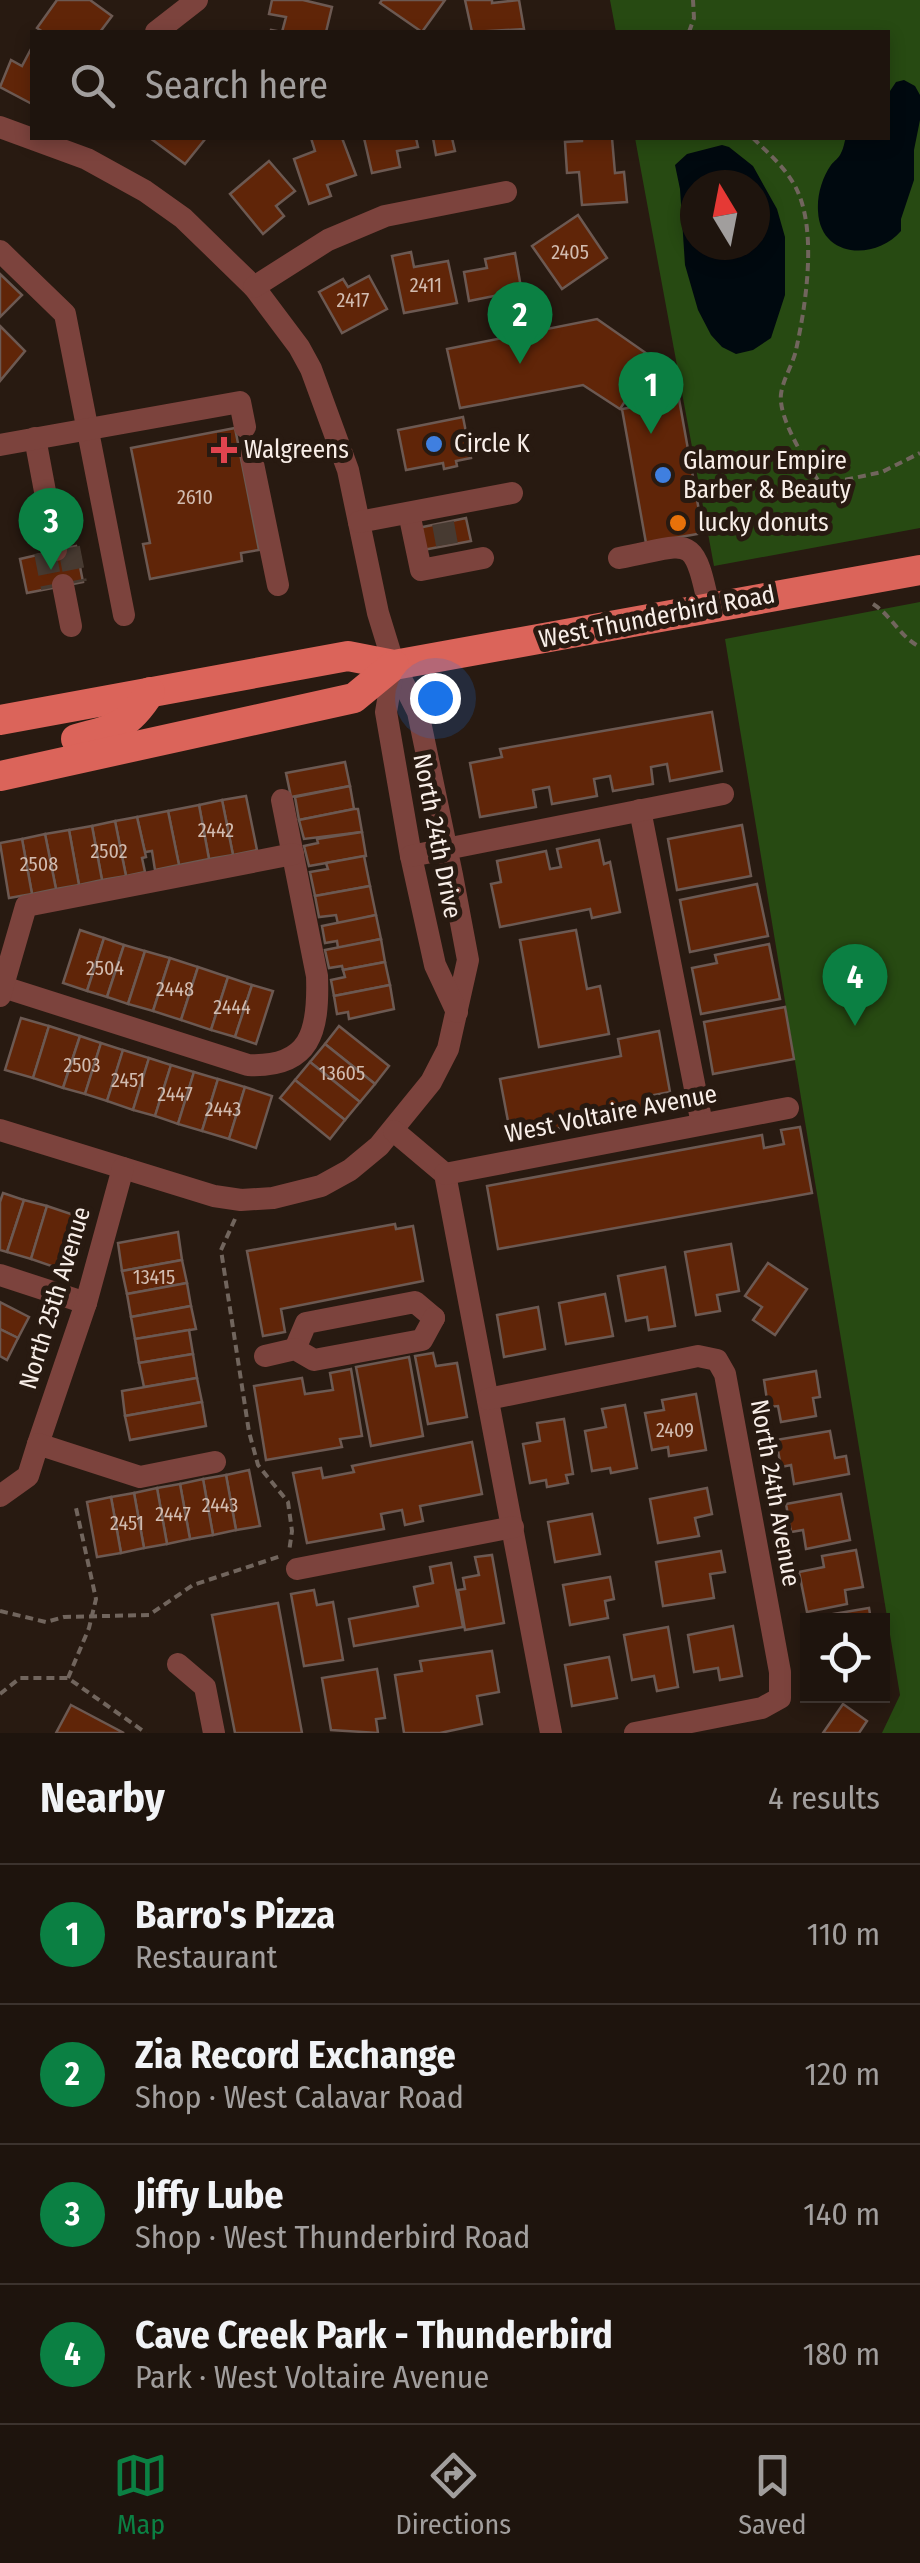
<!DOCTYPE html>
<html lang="en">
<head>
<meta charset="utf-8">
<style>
	body { margin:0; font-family:"Fira Sans Condensed",sans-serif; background:#2b211b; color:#f1f3f6 }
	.controls { position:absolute; right:30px; bottom:30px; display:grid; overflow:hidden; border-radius:0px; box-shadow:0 5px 15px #0003 }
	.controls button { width:90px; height:90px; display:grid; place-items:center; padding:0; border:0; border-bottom:2px solid #3c332e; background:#1e140d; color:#f1f3f6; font:50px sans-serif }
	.compass { position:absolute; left:680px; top:170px; width:90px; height:90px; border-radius:50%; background:#1e140d; box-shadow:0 5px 15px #0003; rotate:350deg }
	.you { position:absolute; left:435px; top:698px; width:35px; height:35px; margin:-25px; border:8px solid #fff; border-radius:50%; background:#1a73e8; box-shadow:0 0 0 15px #1a73e833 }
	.badge { display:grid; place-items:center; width:65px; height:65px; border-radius:50%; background:#0b8043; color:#fff; font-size:32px; font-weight:700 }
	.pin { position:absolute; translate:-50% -82px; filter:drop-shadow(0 2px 5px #0008) }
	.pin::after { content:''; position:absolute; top:52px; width:35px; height:30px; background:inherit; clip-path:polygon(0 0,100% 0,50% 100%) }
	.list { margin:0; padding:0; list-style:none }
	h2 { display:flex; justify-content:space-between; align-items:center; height:130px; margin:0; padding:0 40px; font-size:42px }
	h2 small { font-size:32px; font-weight:400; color:#a19e9d }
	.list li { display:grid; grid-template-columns:65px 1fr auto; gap:30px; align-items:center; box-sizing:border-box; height:140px; padding:0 40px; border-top:2px solid #3c332e }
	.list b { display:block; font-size:38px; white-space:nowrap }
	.list p { margin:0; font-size:32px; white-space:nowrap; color:#a19e9d }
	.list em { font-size:32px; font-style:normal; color:#a19e9d }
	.icon { flex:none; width:55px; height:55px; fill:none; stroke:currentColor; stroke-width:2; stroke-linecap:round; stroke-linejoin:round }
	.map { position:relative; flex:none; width:920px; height:1733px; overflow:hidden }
	.search { position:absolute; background:#1e140d; box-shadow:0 5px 15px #0003; left:30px; right:30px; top:30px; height:110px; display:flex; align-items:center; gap:25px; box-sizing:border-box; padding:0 35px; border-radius:0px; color:#a19e9d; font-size:38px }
	.sheet { height:690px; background:#1e140d }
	nav { display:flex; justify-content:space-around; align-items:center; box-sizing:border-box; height:140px; border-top:2px solid #3c332e; background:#1e140d; font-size:28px; color:#a19e9d }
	nav a { display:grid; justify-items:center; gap:5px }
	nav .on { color:#0b8043 }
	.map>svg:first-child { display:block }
	.green { fill:#274a12; fill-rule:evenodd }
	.water { fill:#00090f; fill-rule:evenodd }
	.building { fill:#602508; stroke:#6c5952; stroke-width:2.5 }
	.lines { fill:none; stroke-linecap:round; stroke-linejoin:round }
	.minor-tunnel { stroke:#473a31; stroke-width:22; stroke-dasharray:22 11; stroke-linecap:butt }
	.path { stroke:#71655d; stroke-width:4; stroke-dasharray:8 5; stroke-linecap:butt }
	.minor { stroke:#7c433d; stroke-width:22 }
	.major { stroke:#db645a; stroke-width:30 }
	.shop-dot { fill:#3f7fe0; stroke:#281a11; stroke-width:4 }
	.health-dot { fill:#e0444e; stroke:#281a11; stroke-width:4 }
	.food-dot { fill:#e8710a; stroke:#281a11; stroke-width:4 }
	.labels { text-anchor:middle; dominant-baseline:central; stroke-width:10; stroke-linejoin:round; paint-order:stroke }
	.number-label { font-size:20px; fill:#d2bcb0 }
	.poi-label { font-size:25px; fill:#f8eee8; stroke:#281a11; text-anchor:start }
	.street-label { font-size:25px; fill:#f8eee8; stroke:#281a11 }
</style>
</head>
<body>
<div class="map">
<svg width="920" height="1733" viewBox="0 0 920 1733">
	<rect width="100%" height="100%" fill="#281a11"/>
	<g class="green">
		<path d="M610,0H920V528L714,566L635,138H888V32H616ZM695,185H755V245H695Z"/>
		<polygon points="920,602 920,1733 882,1733 900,1695 725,639"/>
	</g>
	<g class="water">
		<path d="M904,80L915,86L920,95V120L914,150V180L901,219V231C875,261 820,258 818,211C817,195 822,178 831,165C834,161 839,158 841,153C844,148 844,142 846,138H888V94L896,82Z"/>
		<path d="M722,145L729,147L753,166L777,209L785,237V295L771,338L753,350L736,354L722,347L711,335L698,310L685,265L680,189L675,165L687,154ZM755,185V245H695V185Z"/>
	</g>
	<g class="building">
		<polygon points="57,0 90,0 112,16 100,32 43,32 37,28"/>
		<polygon points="272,0 303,0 332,7 326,32 270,32 271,30 282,32 286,17 269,14"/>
		<polygon points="382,0 445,0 422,32 380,3"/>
		<polygon points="465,0 492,0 492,3 519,0 524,29 472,32"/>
		<polygon points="32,47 32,104 0,87 11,60 22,66"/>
		<polygon points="150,138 206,138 185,164"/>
		<polygon points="311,138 342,138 356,175 327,185 331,196 309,204 294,159 315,151"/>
		<polygon points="364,138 416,138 418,147 397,151 400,167 372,173"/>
		<polygon points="433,138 452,138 455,151 436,155"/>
		<polygon points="582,138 612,138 615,173 624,172 627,202 582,205 579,172 567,173 565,142 582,141"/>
		<polygon points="269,161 295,191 276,206 284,216 263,234 230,194"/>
		<polygon points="578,215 607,258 562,289 532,246"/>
		<polygon points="411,252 414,267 448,261 457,303 404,313 392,256"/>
		<polygon points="515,253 524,305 501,310 499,295 469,301 464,272 487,268 485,259"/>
		<polygon points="0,274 22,295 0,317"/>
		<polygon points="369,276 387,309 342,333 319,292 343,279 348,287"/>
		<polygon points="597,319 653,358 620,409 583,385 460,408 447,349"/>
		<polygon points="0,326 25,351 0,381"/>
		<polygon points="679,399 703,533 646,543 622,409"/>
		<polygon points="463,417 471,458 456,461 457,466 444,469 443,463 406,470 398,430"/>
		<polygon points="235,428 259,550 241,553 242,561 150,579 143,544 150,543 131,448"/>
		<polygon points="466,518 471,541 423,550 418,528"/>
		<polygon points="76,546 83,582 27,593 20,559"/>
		<polygon points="712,712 722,771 670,781 667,764 651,767 653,784 613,791 610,776 594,779 597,796 552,804 549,787 533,790 536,807 480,817 470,763 502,757 500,749"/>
		<polygon points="345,762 350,786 291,797 286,773"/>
		<polygon points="350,786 354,809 299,820 295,797"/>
		<polygon points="246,796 257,850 233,855 222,800"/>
		<polygon points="222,800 233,855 209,859 199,805"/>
		<polygon points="199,805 209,859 179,865 168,811"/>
		<polygon points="354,809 358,809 362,832 304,839 299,820"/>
		<polygon points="168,811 179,865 155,870 152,851 145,852 137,817"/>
		<polygon points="137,817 146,857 142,858 145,872 126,876 115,821"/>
		<polygon points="115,821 126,876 102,880 92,826"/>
		<polygon points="742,825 751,876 677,890 668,839"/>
		<polygon points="92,826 102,880 79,885 69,830"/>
		<polygon points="69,830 79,885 56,889 45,834"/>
		<polygon points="362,832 366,856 309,866 304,846 318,843 317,839"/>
		<polygon points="45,834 56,889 32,894 22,839"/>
		<polygon points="22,839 32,894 9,898 0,843"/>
		<polygon points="599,840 604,864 610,862 620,912 592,918 590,909 500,927 491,884 501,882 497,861 546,851 550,869 561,867 557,849"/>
		<polygon points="364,856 370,886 315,896 310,872 328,869 326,863"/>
		<polygon points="757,884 768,936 690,952 680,900"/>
		<polygon points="370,886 376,915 338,924 336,915 319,917 315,896"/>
		<polygon points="376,915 381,939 338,948 337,941 325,943 322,926"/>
		<polygon points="80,930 104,938 87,991 63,983"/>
		<polygon points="576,930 587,989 600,986 609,1034 539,1047 520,940"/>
		<polygon points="104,938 124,945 107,997 87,991"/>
		<polygon points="381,939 385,962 343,970 342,966 329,968 325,950"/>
		<polygon points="769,944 780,999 701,1014 692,968 717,963 715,955"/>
		<polygon points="124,945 145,951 128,1004 107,997"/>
		<polygon points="145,951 170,958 153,1011 128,1004"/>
		<polygon points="170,958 198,967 181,1020 153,1011"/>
		<polygon points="385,962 390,985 334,996 331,980 345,977 343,970"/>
		<polygon points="198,967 228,977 211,1030 181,1020"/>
		<polygon points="228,977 252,985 235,1037 211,1030"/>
		<polygon points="252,985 273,991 256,1044 235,1037"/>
		<polygon points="390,985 394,1009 349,1019 348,1012 337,1014 334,996"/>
		<polygon points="785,1007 794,1059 713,1074 704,1022"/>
		<polygon points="21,1018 49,1026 33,1078 5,1070"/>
		<polygon points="49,1026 80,1036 63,1088 33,1078"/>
		<polygon points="339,1026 389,1066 375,1084 325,1044"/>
		<polygon points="659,1031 670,1092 649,1096 652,1111 511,1137 500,1079 621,1056 618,1039"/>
		<polygon points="80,1036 101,1043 85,1094 63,1088"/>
		<polygon points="101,1043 123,1050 107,1101 85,1094"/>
		<polygon points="325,1044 375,1084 360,1102 310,1062"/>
		<polygon points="123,1050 149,1058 133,1110 107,1101"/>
		<polygon points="149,1058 171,1065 155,1116 133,1110"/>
		<polygon points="310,1062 360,1102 345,1120 295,1080"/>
		<polygon points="171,1065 194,1072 178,1124 155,1116"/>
		<polygon points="194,1072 218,1079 202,1131 178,1124"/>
		<polygon points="218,1079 245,1087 229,1139 202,1131"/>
		<polygon points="295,1080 345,1120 330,1139 280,1098"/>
		<polygon points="245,1087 272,1096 256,1148 229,1139"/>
		<polygon points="800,1127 812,1193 498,1249 487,1186 762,1135 764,1148 784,1144 781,1130"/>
		<polygon points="3,1193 24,1200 7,1252 0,1250 0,1202"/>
		<polygon points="24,1200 47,1206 31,1259 7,1252"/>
		<polygon points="47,1206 77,1216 60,1269 31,1259"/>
		<polygon points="395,1224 396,1229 413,1226 423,1281 281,1309 285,1332 263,1336 247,1251"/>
		<polygon points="178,1232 182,1260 122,1271 118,1243"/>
		<polygon points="731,1244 739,1291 717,1295 720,1311 696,1315 685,1252"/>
		<polygon points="182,1260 187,1283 127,1294 122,1271"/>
		<polygon points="768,1263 807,1289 775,1335 753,1320 762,1307 745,1296"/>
		<polygon points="665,1267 675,1326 649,1330 647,1317 626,1321 618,1276"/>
		<polygon points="187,1283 191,1306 131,1317 127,1294"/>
		<polygon points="605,1294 613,1336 566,1344 559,1303"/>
		<polygon points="0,1302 29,1317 18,1338 0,1329"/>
		<polygon points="191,1306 196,1329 135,1339 131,1317"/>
		<polygon points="538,1307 545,1349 504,1357 497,1315"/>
		<polygon points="0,1329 18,1338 7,1360 0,1356"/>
		<polygon points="189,1330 193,1354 139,1363 135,1339"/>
		<polygon points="433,1353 436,1366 457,1363 467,1417 428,1424 415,1356"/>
		<polygon points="193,1354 197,1378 144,1387 139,1363"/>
		<polygon points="409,1357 423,1436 371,1446 356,1367"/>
		<polygon points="351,1369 362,1436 340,1439 342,1447 266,1460 254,1386 302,1378 305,1394 333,1390 330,1373"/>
		<polygon points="816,1371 820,1397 813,1398 816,1416 781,1422 778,1406 768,1407 764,1380"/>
		<polygon points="197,1378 202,1402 125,1416 122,1391"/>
		<polygon points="696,1394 706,1450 669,1456 668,1447 652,1450 645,1413 664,1410 662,1400"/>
		<polygon points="202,1402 206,1426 130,1440 125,1416"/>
		<polygon points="625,1405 637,1468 611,1473 610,1468 592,1471 585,1431 606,1427 602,1409"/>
		<polygon points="564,1419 573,1474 566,1475 568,1483 547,1487 546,1480 530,1483 523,1444 540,1441 537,1423"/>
		<polygon points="830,1431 835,1458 846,1456 849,1474 794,1484 791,1465 781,1467 776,1440"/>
		<polygon points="472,1442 482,1494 420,1506 423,1521 405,1525 402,1510 381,1514 384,1529 307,1543 293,1473 321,1468 323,1478 354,1472 352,1466"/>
		<polygon points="249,1470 260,1526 236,1530 226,1475"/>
		<polygon points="226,1475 236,1530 213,1535 203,1479"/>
		<polygon points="203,1479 213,1535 190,1539 180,1484"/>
		<polygon points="180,1484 190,1539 167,1544 157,1488"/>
		<polygon points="157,1488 167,1544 144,1548 134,1493"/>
		<polygon points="707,1488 712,1514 695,1518 699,1536 658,1543 650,1499"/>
		<polygon points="134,1493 144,1548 121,1553 111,1497"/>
		<polygon points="841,1494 850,1540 806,1549 803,1530 791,1532 786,1504"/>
		<polygon points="111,1497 121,1553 97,1557 87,1502"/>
		<polygon points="592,1514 600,1554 555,1562 548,1522"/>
		<polygon points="856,1550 863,1587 845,1590 847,1604 807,1612 799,1572 824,1567 822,1556"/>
		<polygon points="721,1551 725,1572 710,1574 714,1598 663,1606 656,1562"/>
		<polygon points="492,1555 504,1623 465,1630 458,1590 465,1589 463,1578 479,1575 475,1557"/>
		<polygon points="451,1563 463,1627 354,1646 349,1619 418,1606 414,1587 433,1583 430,1567"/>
		<polygon points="610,1577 614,1599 605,1601 608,1618 570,1625 563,1585"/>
		<polygon points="314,1590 317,1605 333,1602 343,1660 304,1666 291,1594"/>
		<polygon points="278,1603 302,1733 235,1733 212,1615"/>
		<polygon points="869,1608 871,1620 827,1620 827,1615"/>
		<polygon points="733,1626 742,1676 720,1680 718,1668 694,1672 688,1635"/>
		<polygon points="668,1627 678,1687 657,1691 654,1676 632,1680 624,1635"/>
		<polygon points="492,1651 499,1692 477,1696 482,1724 440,1733 404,1733 395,1675 422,1671 420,1661"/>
		<polygon points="609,1657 617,1698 572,1706 565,1665"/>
		<polygon points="377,1669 385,1718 376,1719 378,1733 331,1730 322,1678"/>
		<polygon points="843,1704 867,1721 859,1733 823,1733"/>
		<polygon points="71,1705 124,1733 56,1733"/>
	</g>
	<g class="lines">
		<g class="minor-tunnel">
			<polyline points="443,523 447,545"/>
			<polyline points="69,548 76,583"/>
			<polyline points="45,552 52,588"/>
		</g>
		<g class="path">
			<polyline points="689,32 694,18 693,0"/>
			<path d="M753,138C769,154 787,169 797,190C817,232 806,305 796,350C793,364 783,379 781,394C778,419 807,463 821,485L882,472L920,453"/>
			<path d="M873,604C892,616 900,637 920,647"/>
			<polyline points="235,1219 221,1250 249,1432 258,1465 288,1502 292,1531 289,1552"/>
			<polyline points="0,1611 46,1622 64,1617 149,1615 193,1585 281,1556"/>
			<polyline points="68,1678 89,1628 96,1599 76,1508"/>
			<polyline points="0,1694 20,1678 68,1678 146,1733"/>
		</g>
		<g class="minor">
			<polyline points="156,32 197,0"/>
			<polyline points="0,127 87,159 145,191 183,218 254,287 299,347 311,369 348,470 378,613 394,665 418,712 452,875 468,960 448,1049 431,1082 379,1146 350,1170 321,1186 273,1198 241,1200 214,1196 0,1130"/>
			<polyline points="0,251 65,314 124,615"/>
			<polyline points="254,287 328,240 385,216 506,192"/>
			<polyline points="35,438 56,550"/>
			<polyline points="0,445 240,402 245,427"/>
			<polyline points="250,449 278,585"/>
			<polyline points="409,513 421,570 483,558"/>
			<polyline points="359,522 512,493"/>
			<path d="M619,558C690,545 693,530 709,607"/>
			<polyline points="63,585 71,626"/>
			<polyline points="394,665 386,712 411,856 435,965 457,1012"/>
			<polyline points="640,810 702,1124"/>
			<polyline points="411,856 723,794"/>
			<path d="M0,986L248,1065C311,1068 319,1031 317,976L282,800"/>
			<polyline points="0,996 26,906 293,854"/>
			<polyline points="394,1131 445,1174 551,1733"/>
			<polyline points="445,1174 788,1108"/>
			<polyline points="0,1275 86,1303"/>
			<polyline points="295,1349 306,1323 415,1302 434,1318"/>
			<polyline points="265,1356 295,1349 314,1360 422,1340 434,1318"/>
			<polyline points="488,1399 698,1356 717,1360 725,1374 780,1672 780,1698 762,1708 635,1733"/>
			<polyline points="38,1444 86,1303 123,1168"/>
			<polyline points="0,1496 28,1476 38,1444 140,1477 215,1462"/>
			<polyline points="297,1569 513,1527"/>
			<polyline points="178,1664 205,1687 214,1733"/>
		</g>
		<g class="major">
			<polyline points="0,720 348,656 394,665 920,570"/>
			<path d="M76,739C114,730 129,726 150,692"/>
			<polyline points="0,776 354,698 394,665"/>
		</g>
	</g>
	<g class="shop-dot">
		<circle cx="434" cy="444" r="10"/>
		<circle cx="663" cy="475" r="10"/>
	</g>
	<path class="health-dot" d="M219 435h10v10h10v10h-10v10h-10v-10h-10v-10h10z"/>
	<circle class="food-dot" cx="678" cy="523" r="10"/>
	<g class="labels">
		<g class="number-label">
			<text x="570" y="252">2405</text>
			<text x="426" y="285">2411</text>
			<text x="353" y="300">2417</text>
			<text x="195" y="497">2610</text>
			<text x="216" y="830">2442</text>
			<text x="109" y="851">2502</text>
			<text x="39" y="864">2508</text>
			<text x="105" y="968">2504</text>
			<text x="175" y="989">2448</text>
			<text x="232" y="1007">2444</text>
			<text x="82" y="1065">2503</text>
			<text x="342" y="1073">13605</text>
			<text x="128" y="1080">2451</text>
			<text x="175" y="1094">2447</text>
			<text x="223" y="1109">2443</text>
			<text x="154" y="1277">13415</text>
			<text x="675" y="1430">2409</text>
			<text x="220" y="1505">2443</text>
			<text x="173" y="1514">2447</text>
			<text x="127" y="1523">2451</text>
		</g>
		<g class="poi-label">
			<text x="454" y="444">Circle K</text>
			<text x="244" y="450">Walgreens</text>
			<text x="683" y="461">Glamour Empire<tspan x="683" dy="29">Barber &amp; Beauty</tspan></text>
			<text x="698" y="523">lucky donuts</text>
		</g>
		<g class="street-label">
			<text transform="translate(657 617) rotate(-11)">West Thunderbird Road</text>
			<text transform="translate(437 836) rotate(79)">North 24th Drive</text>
			<text transform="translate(611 1114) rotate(-11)">West Voltaire Avenue</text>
			<text transform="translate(55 1298) rotate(-73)">North 25th Avenue</text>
			<text transform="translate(775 1493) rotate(80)">North 24th Avenue</text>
		</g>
	</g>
</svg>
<div class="controls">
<button><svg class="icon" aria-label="locate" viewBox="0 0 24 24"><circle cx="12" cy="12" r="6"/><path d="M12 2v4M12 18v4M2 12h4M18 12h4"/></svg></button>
</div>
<svg class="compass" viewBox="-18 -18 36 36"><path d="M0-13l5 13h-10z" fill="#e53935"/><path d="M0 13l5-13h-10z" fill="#a19e9d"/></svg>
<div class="you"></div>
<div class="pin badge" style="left:651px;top:434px">1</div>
<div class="pin badge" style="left:520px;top:364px">2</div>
<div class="pin badge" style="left:51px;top:570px">3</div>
<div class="pin badge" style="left:855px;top:1026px">4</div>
<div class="search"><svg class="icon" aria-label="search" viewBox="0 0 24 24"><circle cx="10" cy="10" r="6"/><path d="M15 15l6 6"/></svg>Search here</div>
</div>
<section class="sheet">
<h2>Nearby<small>4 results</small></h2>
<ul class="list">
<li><span class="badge">1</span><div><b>Barro's Pizza</b><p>Restaurant</p></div><em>110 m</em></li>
<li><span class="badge">2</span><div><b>Zia Record Exchange</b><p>Shop · West Calavar Road</p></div><em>120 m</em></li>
<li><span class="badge">3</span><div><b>Jiffy Lube</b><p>Shop · West Thunderbird Road</p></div><em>140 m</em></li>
<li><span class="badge">4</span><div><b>Cave Creek Park - Thunderbird</b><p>Park · West Voltaire Avenue</p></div><em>180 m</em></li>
</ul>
</section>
<nav>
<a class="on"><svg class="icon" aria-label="map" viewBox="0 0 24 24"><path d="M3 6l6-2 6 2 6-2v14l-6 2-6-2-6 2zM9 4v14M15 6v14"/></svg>Map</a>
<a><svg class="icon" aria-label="directions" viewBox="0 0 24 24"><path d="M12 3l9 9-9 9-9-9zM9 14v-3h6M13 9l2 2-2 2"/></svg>Directions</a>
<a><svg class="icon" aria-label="saved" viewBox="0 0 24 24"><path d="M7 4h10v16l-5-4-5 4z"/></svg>Saved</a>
</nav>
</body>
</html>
